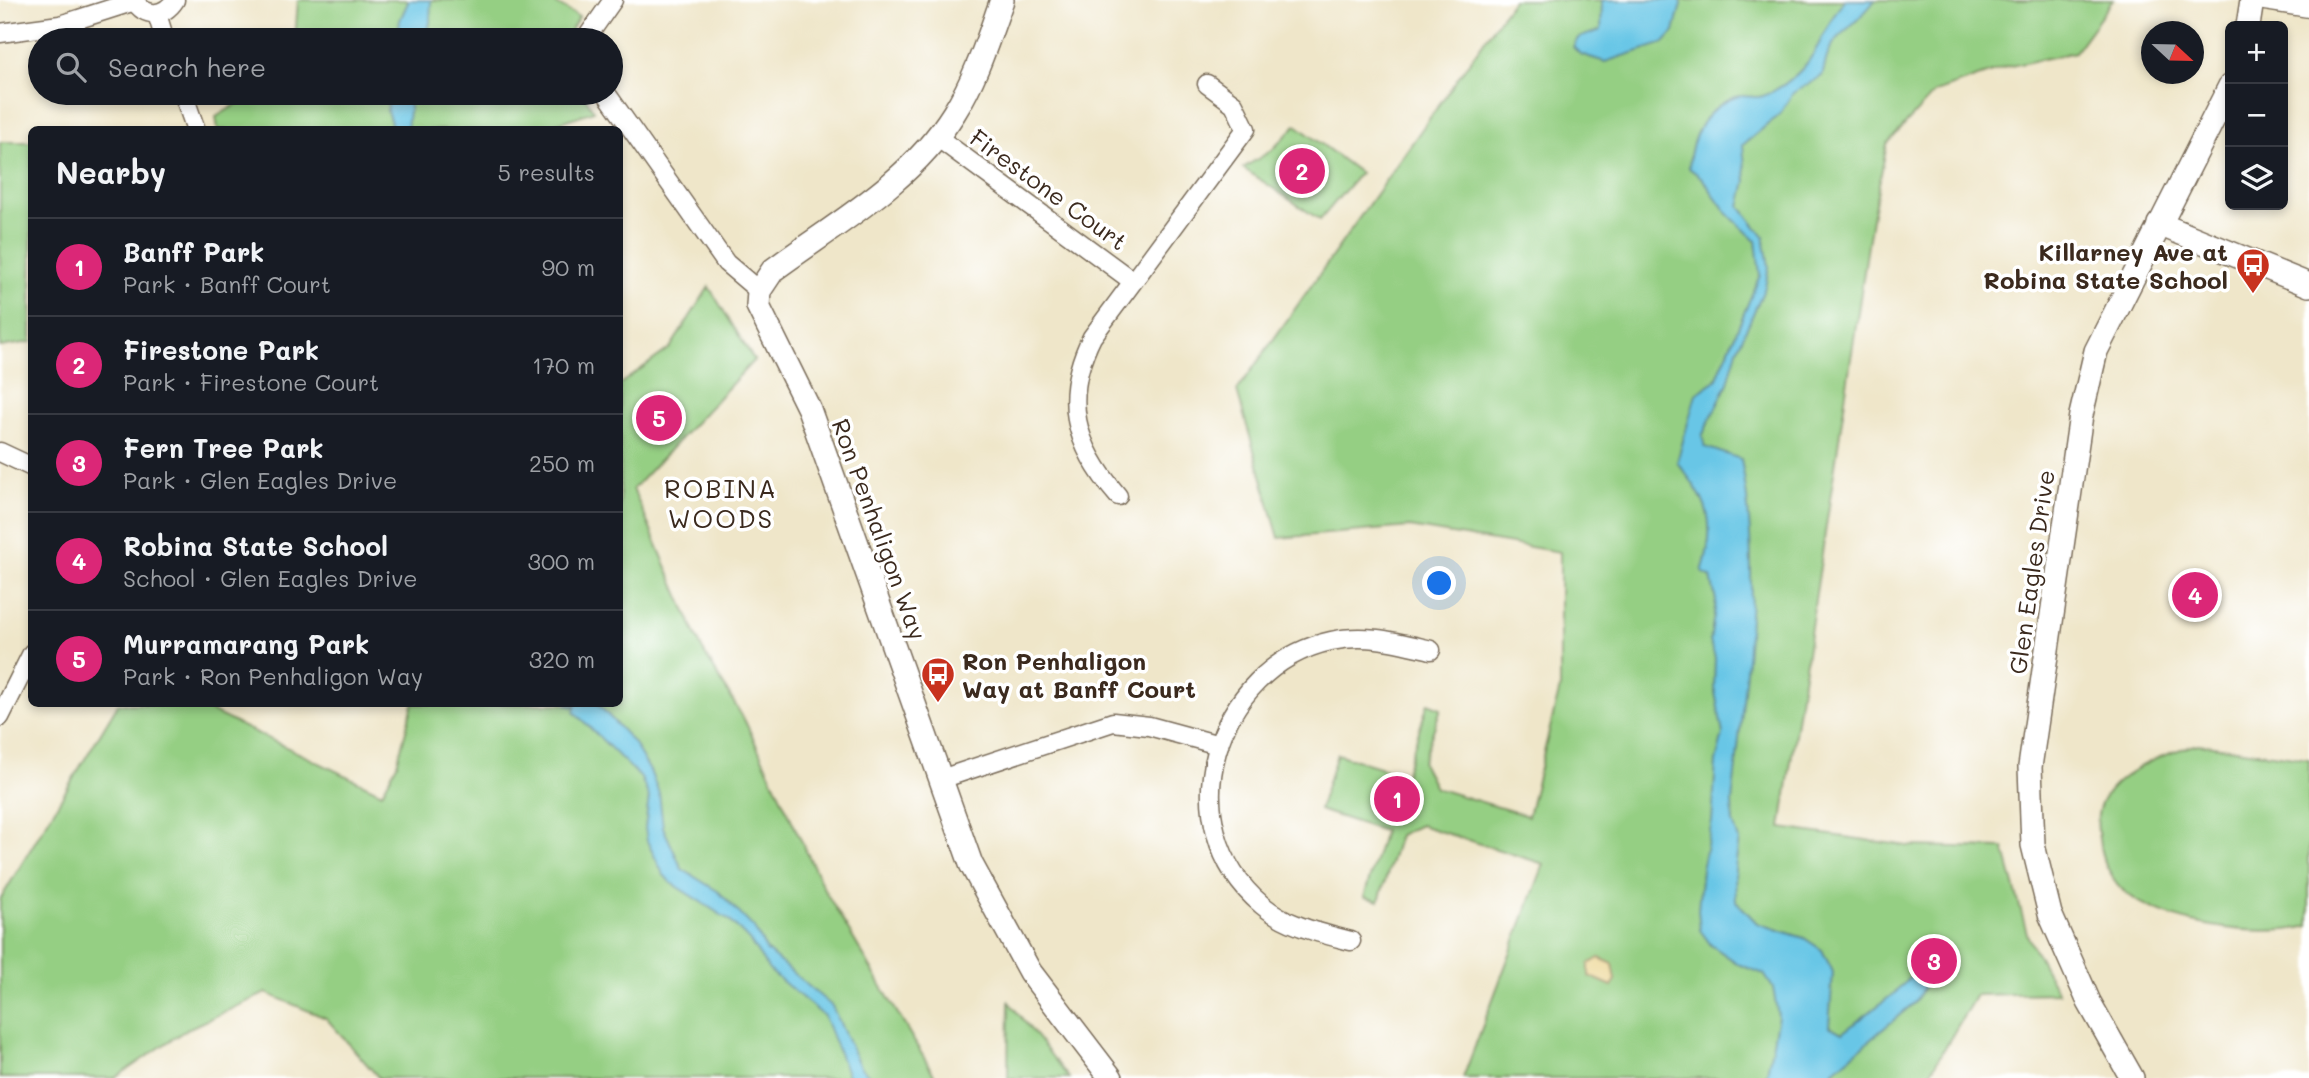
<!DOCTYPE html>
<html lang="en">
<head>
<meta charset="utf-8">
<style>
	body { margin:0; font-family:Mali,sans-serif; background:#20242c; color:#f1f3f6 }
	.controls { position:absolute; right:21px; top:21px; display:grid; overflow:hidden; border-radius:10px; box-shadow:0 4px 10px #0003 }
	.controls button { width:63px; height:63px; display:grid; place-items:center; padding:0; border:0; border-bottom:2px solid #363941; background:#171b24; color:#f1f3f6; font:35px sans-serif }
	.compass { position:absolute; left:2141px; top:21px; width:63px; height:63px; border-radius:50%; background:#171b24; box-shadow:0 4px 10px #0003; rotate:112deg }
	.you { position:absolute; left:1440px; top:584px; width:24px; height:24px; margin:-18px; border:5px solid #fff; border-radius:50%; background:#1a73e8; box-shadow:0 0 0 10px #1a73e833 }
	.badge { display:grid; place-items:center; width:46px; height:46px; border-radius:50%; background:#db2777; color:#fff; font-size:23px; font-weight:700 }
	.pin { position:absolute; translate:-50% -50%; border:4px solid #fff; box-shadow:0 2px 7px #0006 }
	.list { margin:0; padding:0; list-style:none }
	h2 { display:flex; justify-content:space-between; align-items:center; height:91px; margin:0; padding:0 28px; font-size:30px }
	h2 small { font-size:23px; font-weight:400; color:#9ea1a6 }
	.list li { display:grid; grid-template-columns:46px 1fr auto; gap:21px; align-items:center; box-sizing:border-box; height:98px; padding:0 28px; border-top:2px solid #363941 }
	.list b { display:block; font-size:26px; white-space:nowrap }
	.list p { margin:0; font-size:23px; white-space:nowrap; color:#9ea1a6 }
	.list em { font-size:23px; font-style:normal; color:#9ea1a6 }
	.icon { flex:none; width:38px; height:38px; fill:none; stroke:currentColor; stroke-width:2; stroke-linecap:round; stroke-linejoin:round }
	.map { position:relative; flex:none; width:2309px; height:1078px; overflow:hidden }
	.search { position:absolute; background:#171b24; box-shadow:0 4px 10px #0003; left:28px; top:28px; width:595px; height:77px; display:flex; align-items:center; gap:18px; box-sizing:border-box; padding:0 24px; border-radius:38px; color:#9ea1a6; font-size:26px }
	.panel { position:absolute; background:#171b24; box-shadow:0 4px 10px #0003; left:28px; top:126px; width:595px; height:581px; border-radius:10px }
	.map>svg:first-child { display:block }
	.green { fill:#95cf83; stroke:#687c50; stroke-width:2 }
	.sand { fill:#eeda9e; stroke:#94825e; stroke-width:2 }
	.water { fill:#68c6e6; stroke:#527882; stroke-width:2 }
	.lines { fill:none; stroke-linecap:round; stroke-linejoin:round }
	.minor-casing { stroke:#7a6c5a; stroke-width:21 }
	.tertiary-casing { stroke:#7a6c5a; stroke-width:26 }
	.minor { stroke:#fff; stroke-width:18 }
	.tertiary { stroke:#fff; stroke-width:23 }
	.labels { text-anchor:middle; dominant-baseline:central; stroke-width:7; stroke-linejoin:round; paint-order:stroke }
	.street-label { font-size:24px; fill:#3b2a1e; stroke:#fff }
	.poi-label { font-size:24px; font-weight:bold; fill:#3b2a1e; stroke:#fff; text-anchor:end }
	.neighbourhood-label { font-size:26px; letter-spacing:2px; fill:#3b2a1e; stroke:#fff }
</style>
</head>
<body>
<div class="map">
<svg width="2309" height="1078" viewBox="0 0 2309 1078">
	<rect width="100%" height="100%" fill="#fff"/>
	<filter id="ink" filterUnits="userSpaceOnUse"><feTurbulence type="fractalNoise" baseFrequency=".0143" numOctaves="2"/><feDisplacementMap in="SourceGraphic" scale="14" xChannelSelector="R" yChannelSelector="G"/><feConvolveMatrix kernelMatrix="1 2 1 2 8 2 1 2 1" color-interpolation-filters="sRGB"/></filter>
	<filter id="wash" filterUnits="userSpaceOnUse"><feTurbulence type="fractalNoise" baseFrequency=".00686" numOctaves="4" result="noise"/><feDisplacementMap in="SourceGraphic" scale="28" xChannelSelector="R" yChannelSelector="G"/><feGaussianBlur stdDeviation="1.57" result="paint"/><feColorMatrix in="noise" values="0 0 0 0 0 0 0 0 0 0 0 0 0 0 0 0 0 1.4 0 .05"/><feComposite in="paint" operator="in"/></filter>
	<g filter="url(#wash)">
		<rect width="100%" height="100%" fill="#efe6c9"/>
		<g class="green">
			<polygon points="298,0 550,0 579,17 565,40 295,40"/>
			<polygon points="1513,0 2113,0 2075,52 2006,67 1935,92 1887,144 1872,218 1781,828 1908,846 2004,848 2028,937 2058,993 1976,995 1927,1078 1463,1078 1544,864 1420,825 1399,835 1379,901 1364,897 1384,831 1319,810 1337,754 1405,775 1428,703 1441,708 1422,763 1435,788 1528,816 1560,688 1560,552 1410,527 1279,538 1237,391"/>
			<polygon points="255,93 582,93 594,111 537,130 218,130 216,117"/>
			<polygon points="1296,125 1360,173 1320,220 1243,168 1272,150"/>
			<polygon points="0,142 32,142 31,342 0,347"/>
			<polygon points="709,287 754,360 633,489 702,649 745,721 824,889 936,1078 379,1078 326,1018 266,993 187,1029 115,1078 0,1078 0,900 118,704 196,704 382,793 397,764 413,704 620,704 620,384 670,348"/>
			<path d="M2198,744L2309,759V926C2261,939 2164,925 2125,892C2113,882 2102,861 2100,846C2098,832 2095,818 2101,804C2114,773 2167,752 2198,744Z"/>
			<polygon points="1009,1002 1069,1078 1008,1078"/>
		</g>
		<polygon class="sand" points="1599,958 1613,964 1616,980 1612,986 1589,976 1589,964"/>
		<g class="water">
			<polygon points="409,0 431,0 430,23 423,40 397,40 400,20"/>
			<polygon points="1602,0 1681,0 1681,4 1674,32 1664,43 1605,62 1580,54 1573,47 1578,38 1601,30"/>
			<path d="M1845,0H1875C1863,18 1838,34 1830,49C1826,57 1825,67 1822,76L1793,93L1779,115L1743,145L1746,181L1740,206L1764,237L1769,267L1765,287L1737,350L1728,383L1702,436L1705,447L1741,459C1763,572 1744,690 1732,802L1733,823L1739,840L1735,869L1736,901L1757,923L1804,938L1822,950L1833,972L1829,1026L1842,1033L1897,991L1926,959L1930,977L1915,1002L1825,1078H1766L1778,1016L1773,988L1764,974L1740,965L1711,945L1700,930L1698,910L1702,869L1712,821L1716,761L1723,734L1714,687L1715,658L1710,641L1716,601L1711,577L1702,572C1718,521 1708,502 1677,462L1696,394L1716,380L1760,275L1756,241L1727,213L1702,178L1689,168C1690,136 1705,108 1736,97C1745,94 1754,99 1763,96C1777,90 1792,80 1803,68C1821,48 1827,20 1845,0Z"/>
			<polygon points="382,93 411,93 407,129 393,129 387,111 388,104"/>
			<polygon points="565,704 598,704 633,742 650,771 659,793 663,827 682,869 719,892 754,928 767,951 832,1006 860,1067 872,1078 849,1078 824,1016 769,970 749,940 729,920 671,883 663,874 647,841 645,828 649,797 641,778 574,712 576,705 572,707"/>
		</g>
	</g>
	<g filter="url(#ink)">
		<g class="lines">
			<g class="minor-casing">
				<g id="minor">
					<path d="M134,0C145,18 164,17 175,0"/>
					<polyline points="2258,0 2309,8"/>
					<polyline points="157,14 165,40"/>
					<polyline points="0,33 60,25 135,1"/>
					<polyline points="585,40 613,0"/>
					<polyline points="183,93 196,130"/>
					<polyline points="606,93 726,263 759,291"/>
					<polyline points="937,137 1131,280"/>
					<polyline points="0,452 32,467"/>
					<path d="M1118,496C1075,446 1061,399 1092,337L1246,129L1234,104L1207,84"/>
					<polyline points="0,717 32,653"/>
					<polyline points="941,779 1113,722 1149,726 1219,745"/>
					<path d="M1351,941C1320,933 1287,926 1262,905C1167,825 1213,667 1331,641C1365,633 1397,642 1431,650"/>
				</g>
			</g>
			<g class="tertiary-casing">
				<g id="tertiary">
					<path d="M1002,0C988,39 976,78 954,113C911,182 837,223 773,270L759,291L758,306L809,409L971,864L1030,972L1111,1078"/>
					<polyline points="2248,26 2252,0"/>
					<polyline points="2159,224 2309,285"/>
					<polyline points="2132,1078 2089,1002 2050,914 2033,845 2030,767 2081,415 2096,351 2230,86"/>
				</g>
			</g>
			<use href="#minor" class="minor"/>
			<use href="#tertiary" class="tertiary"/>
		</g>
	</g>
	<defs>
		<g id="bus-pin" transform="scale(1.75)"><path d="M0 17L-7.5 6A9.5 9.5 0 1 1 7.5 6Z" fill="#c8321e" stroke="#fff"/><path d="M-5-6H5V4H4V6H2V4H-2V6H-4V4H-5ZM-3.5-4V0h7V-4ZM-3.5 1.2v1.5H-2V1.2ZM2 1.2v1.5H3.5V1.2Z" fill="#fff"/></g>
	</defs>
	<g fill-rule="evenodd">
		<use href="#bus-pin" x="2253" y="265"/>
		<use href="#bus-pin" x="938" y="674"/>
	</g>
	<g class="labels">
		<g class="street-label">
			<text transform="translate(1049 189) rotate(36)">Firestone Court</text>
			<text transform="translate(880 529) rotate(70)">Ron Penhaligon Way</text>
			<text transform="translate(2031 572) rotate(-82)">Glen Eagles Drive</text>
		</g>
		<g class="poi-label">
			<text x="2228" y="251">Killarney Ave at<tspan x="2228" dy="28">Robina State School</tspan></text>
			<text x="962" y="660" text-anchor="start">Ron Penhaligon<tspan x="962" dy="28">Way at Banff Court</tspan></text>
		</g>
		<g class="neighbourhood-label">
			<text x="721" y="488">ROBINA<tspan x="721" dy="30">WOODS</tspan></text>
		</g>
	</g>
</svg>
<div class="controls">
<button>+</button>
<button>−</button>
<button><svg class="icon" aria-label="layers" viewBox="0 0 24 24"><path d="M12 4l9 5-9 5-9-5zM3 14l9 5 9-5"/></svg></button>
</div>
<svg class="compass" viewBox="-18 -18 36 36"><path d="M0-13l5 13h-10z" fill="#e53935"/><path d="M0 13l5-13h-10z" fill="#9ea1a6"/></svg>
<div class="you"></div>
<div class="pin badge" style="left:1397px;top:799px">1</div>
<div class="pin badge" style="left:1302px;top:171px">2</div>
<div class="pin badge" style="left:1934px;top:961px">3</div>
<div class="pin badge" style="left:2195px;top:595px">4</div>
<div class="pin badge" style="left:659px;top:418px">5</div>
<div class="search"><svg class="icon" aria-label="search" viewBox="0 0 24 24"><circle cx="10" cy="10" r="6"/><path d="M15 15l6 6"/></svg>Search here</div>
<section class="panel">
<h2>Nearby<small>5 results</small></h2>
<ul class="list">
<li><span class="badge">1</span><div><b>Banff Park</b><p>Park · Banff Court</p></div><em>90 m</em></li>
<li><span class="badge">2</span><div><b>Firestone Park</b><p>Park · Firestone Court</p></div><em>170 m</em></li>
<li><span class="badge">3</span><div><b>Fern Tree Park</b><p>Park · Glen Eagles Drive</p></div><em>250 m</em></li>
<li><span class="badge">4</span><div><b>Robina State School</b><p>School · Glen Eagles Drive</p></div><em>300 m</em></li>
<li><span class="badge">5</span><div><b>Murramarang Park</b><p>Park · Ron Penhaligon Way</p></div><em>320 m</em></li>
</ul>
</section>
</div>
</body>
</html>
